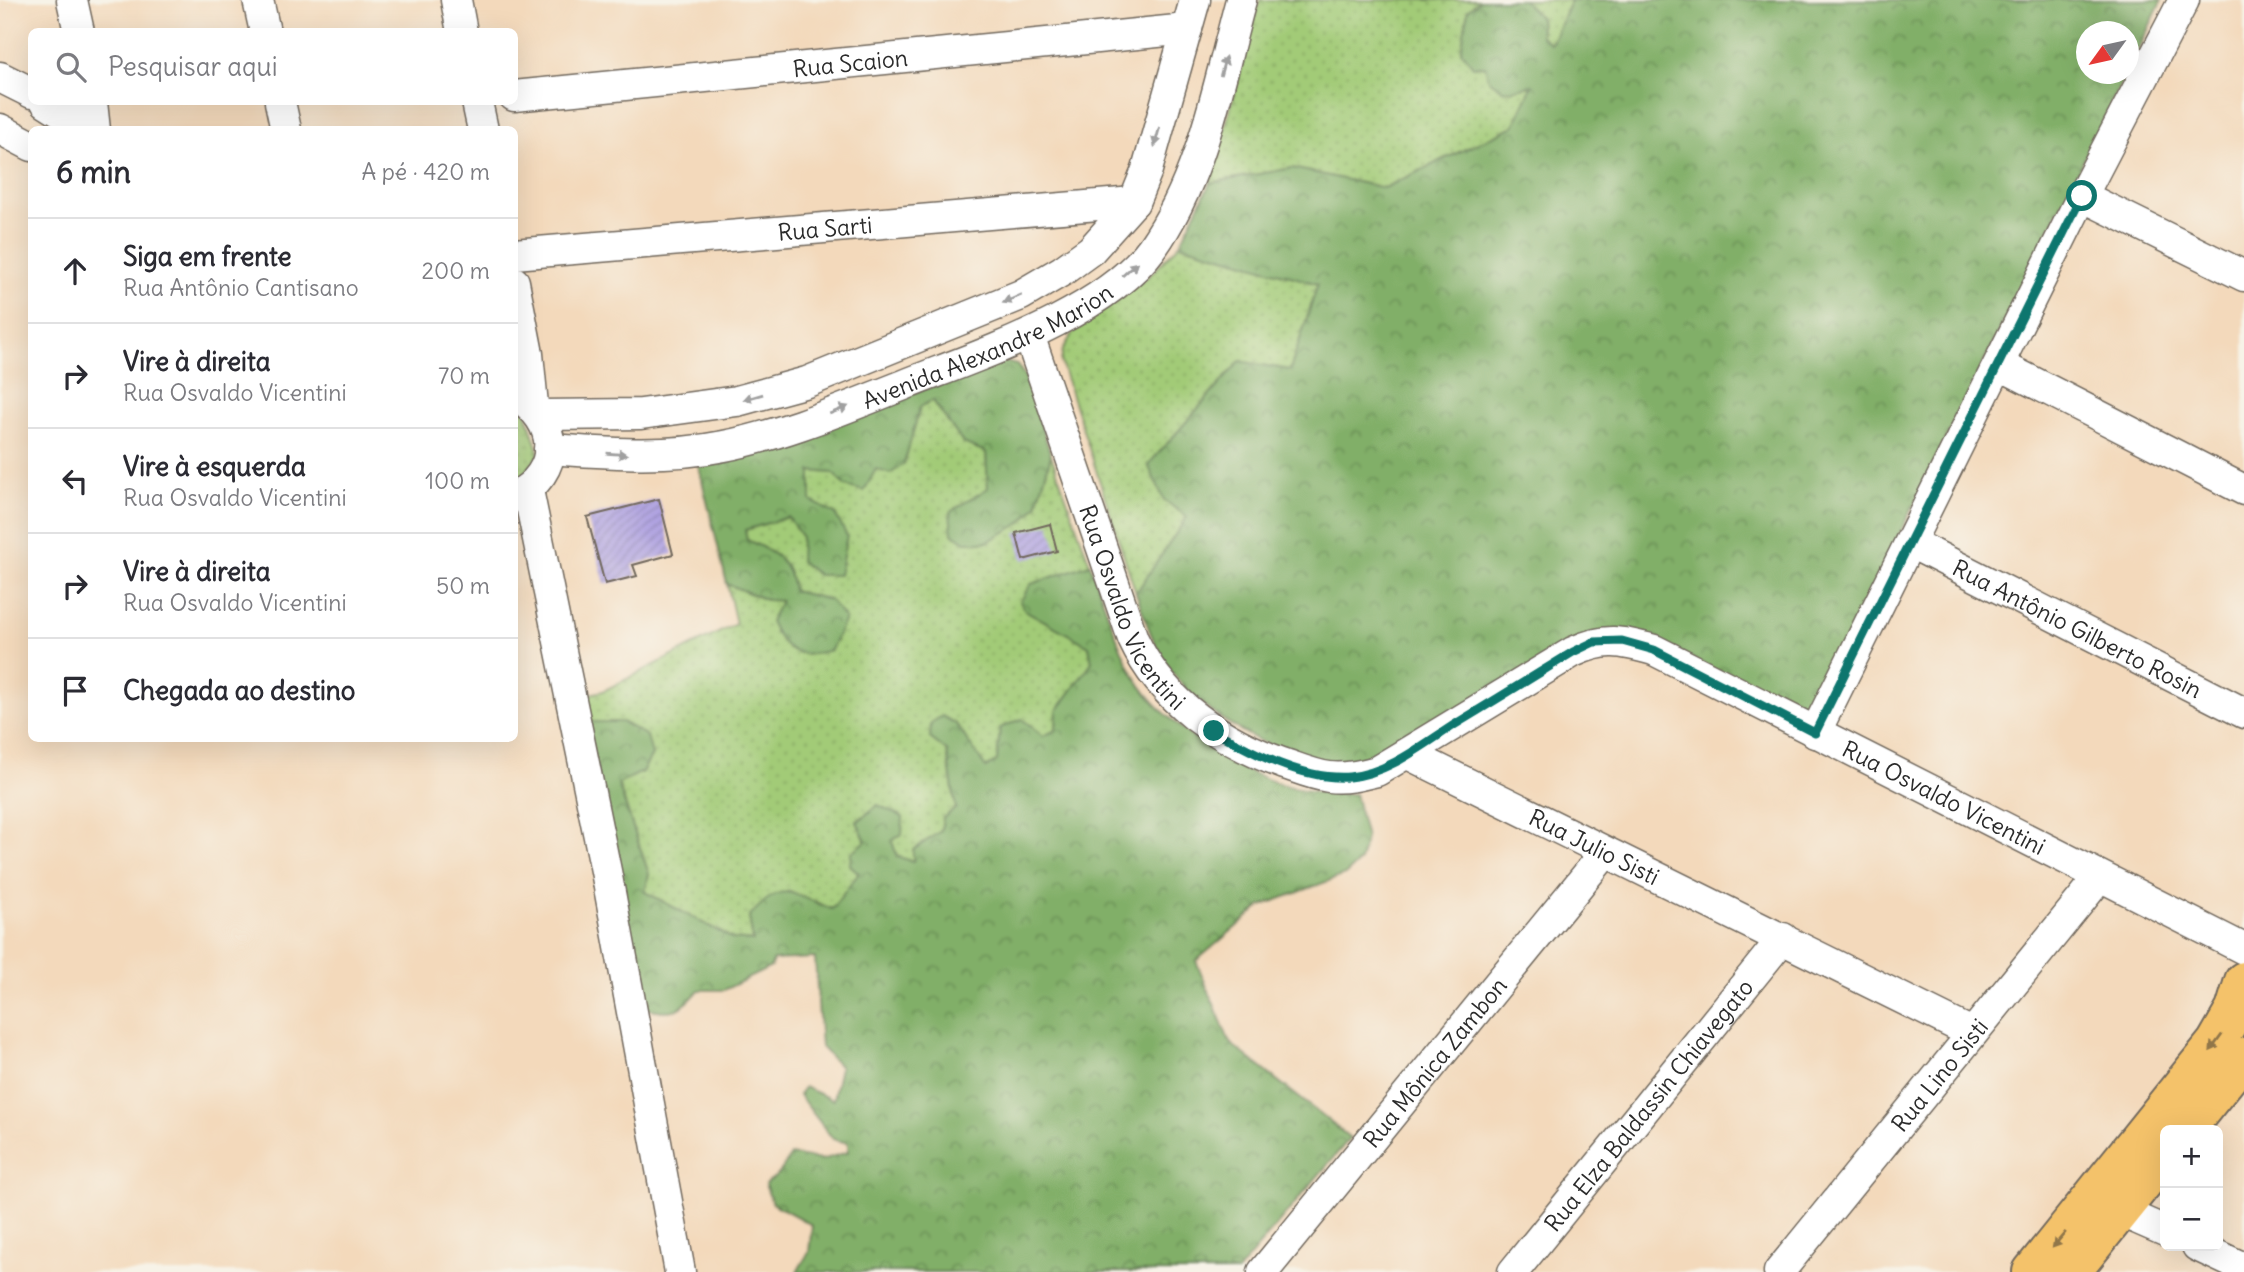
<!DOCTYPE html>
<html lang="pt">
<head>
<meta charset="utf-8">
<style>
	body { margin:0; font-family:Delius,sans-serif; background:#f7f7f7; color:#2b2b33 }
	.controls { position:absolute; right:21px; bottom:21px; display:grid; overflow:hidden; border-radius:10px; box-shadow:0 7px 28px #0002 }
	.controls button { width:63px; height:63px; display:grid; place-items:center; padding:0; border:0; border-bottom:2px solid #e1e1e2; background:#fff; color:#2b2b33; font:35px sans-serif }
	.compass { position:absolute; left:2076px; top:21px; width:63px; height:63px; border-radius:50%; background:#fff; box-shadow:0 7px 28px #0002; rotate:237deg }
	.stop { position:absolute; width:21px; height:21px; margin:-16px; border:5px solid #0f766e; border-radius:50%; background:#fff }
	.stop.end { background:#0f766e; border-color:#fff; box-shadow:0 2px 7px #0008 }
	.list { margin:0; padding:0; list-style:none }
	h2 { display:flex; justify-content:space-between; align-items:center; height:91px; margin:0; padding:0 28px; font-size:30px }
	h2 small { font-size:23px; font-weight:400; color:#7c7c81 }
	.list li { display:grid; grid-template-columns:46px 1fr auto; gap:21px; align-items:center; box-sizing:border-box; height:105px; padding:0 28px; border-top:2px solid #e1e1e2 }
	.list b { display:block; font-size:26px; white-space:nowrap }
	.list p { margin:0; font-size:23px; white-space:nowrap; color:#7c7c81 }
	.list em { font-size:23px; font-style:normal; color:#7c7c81 }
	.icon { flex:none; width:38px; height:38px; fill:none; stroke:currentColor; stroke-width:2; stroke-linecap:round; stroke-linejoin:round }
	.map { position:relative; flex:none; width:2244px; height:1272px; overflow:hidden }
	.search { position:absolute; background:#fff; box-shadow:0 7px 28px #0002; left:28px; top:28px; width:490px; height:77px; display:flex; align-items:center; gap:18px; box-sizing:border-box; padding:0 24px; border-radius:10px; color:#7c7c81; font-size:26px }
	.panel { position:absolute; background:#fff; box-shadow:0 7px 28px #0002; left:28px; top:126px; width:490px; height:616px; border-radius:10px }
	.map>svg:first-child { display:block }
	.green { fill:url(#green-dots); stroke:#667b51; stroke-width:2 }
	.forest { fill:url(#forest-crowns); stroke:#566d4a; stroke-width:2 }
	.building { fill:url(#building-hatch) }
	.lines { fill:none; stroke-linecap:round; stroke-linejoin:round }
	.minor-casing { stroke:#71685d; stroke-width:33 }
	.major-casing { stroke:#71685d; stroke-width:42 }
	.minor { stroke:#fff; stroke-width:30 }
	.major { stroke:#f4c26a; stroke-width:38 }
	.oneway { fill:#a0a0a0 }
	.oneway2 { fill:#90764a }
	.route { stroke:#0f766e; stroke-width:9 }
	.labels { text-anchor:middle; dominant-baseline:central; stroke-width:6; stroke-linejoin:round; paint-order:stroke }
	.street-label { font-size:23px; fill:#2b2b2b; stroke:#f7f3e8 }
</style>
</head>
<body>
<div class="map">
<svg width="2244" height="1272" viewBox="0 0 2244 1272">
	<defs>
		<pattern id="green-dots" width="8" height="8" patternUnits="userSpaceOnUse" patternTransform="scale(1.75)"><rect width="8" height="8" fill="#a2cb77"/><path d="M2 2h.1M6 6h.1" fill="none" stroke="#8cae67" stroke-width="1.8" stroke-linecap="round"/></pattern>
		<pattern id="forest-crowns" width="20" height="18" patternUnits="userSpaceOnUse" patternTransform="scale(1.75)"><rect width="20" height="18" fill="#81af68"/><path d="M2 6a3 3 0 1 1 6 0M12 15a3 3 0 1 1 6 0" fill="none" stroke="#6a8f56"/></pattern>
		<pattern id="building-hatch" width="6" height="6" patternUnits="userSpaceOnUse" patternTransform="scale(1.75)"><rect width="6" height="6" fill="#a89ae1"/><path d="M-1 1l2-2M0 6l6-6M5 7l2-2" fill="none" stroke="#897eb7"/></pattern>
	</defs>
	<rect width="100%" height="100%" fill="#f7f3e8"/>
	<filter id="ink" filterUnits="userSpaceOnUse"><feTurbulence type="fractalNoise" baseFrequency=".0143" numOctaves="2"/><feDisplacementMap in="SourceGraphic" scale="14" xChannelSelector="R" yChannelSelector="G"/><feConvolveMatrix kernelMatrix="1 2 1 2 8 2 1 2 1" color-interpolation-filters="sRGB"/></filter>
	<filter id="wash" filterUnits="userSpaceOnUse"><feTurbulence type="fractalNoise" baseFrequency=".00686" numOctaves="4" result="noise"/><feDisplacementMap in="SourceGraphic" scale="28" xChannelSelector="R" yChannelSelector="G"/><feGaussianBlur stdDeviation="1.57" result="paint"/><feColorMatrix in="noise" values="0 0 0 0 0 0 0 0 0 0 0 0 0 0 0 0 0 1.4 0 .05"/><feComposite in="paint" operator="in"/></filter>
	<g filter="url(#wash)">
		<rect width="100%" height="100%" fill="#f3d9bb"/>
		<g class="green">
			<polygon points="1260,0 1480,0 1468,10 1485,66 1533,85 1514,126 1384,188 1292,168 1210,183"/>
			<polygon points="1523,0 1571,0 1551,44 1541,36 1540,18"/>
			<polygon points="1180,244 1318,284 1290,370 1164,500 1188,517 1136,593 1061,362 1063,349 1073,333 1149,276"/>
			<path d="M932,400L963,443L986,452L988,488L1037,505L1051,455L1090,564L1032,584L1025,610L1089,646L1092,662L1057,711L1056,731L985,768L956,724L930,738L947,751L956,808L943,818L941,831L913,850V862L897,856L878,805L857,821L866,842L851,853L859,873L832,909L789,891L749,917L753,941L733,939L645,892L649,874L618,783L642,772L652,755L587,722L581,696L603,691L736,624L727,584L766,600H830L793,591C790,559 774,553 747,540L745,530L788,517L801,536L835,514L811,501V471L833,473L845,486L876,469L904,464L920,407Z"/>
			<polygon points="515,403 526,412 539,454 515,486"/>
		</g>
		<g class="forest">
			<path d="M1480,0H1523L1540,18L1541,36L1551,44L1571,0H2162L2129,69L2128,32H2086V74H2126L1819,697L1793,710L1646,635L1366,759C1348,762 1330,764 1312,760C1263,748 1201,713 1172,672C1154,648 1146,621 1136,593L1187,517L1164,500L1148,465L1240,361L1290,370L1318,284L1180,244L1210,183L1292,168L1384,188L1514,126L1532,86L1504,91L1489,80L1485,66H1473L1461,51L1468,10Z"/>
			<path d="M1006,362L1017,365L1025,376L1051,455L1037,505L1021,523L987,542H966L952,533L950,512L988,488L986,452L963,443L933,400L920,407L904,464L890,474L876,469L864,491L845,486L833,473L811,471V501L835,514L847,536L839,575H818L800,561L801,536L788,517L745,530L747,540C774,553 790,559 793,591L830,600L845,619L831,650C798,659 784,653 770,621L781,601L767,600L727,584L698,464Z"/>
			<path d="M1090,564C1102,597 1113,632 1128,664C1155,720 1232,771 1291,787C1312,793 1333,794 1355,794L1366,838L1360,861L1345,875L1261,906L1196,961L1230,1043L1350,1138L1237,1272H797L809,1252L812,1225L772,1203L765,1184L779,1174L791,1155L821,1160L848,1152V1143L833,1139L799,1095L804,1087L833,1100L840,1067L821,1047L815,958L773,960L771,967L724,990H699C679,1014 673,1013 643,1008L587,722H622L647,736L652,755L642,772L618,784L649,874L645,892L733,939L753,941L749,917C784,877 790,894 832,909L859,873L850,865L851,853L866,841L857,822L878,805L903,817L902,834L892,841L897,857L913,861V850L941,831L943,818L956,808L947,751L930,738L931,723L942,716L956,724L986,768L997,761L1000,728L1022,719L1043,736L1056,730L1057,711L1092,662L1089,646L1025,610L1020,602L1031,584Z"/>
		</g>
		<g id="blocks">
			<g class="building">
				<polygon points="659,499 673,554 633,565 637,576 605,584 587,517"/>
				<polygon points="1050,524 1057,551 1023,560 1016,533"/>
			</g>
		</g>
	</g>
	<g filter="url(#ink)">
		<use href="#blocks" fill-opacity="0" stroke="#71685d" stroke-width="2"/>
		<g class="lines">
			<g class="minor-casing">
				<g id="minor">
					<polyline points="72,0 79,32"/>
					<polyline points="258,0 265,32"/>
					<polyline points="456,0 462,32"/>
					<polyline points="0,77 32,93"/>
					<path id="s1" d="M514,96L1187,29"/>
					<polyline points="46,102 90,130"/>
					<polyline points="92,102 95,130"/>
					<polyline points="280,102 286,130"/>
					<polyline points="477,102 483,130"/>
					<polyline points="0,129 32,146"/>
					<polyline points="2082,196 2244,276"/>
					<path id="s2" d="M514,254L1134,202"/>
					<polyline points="514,282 528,354 533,405"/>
					<path id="s3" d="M1029,335L1133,639C1162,701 1219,740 1282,763C1297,768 1313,775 1329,777C1346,779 1361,775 1377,771L1573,652C1605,637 1621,641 1654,650L2244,949"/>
					<polyline points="2000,365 2244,490"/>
					<path d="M514,394C560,421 563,472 514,497"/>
					<polyline points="541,415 641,414 737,401 807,382 1021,295 1062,271 1091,250 1134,202 1147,170 1195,0"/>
					<path id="s4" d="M549,449C608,453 665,458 724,446C786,434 845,408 904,385C979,355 1103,315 1152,248C1203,176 1218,84 1241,0"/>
					<polyline points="528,490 606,871 680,1272"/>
					<path id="s5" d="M1911,543L2244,713"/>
					<polyline points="1815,733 2082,196 2184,0"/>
					<path id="s6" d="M1408,754L1972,1033"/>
					<polyline points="2101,1203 2165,1231"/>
					<polyline points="2197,1246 2244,1268"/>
					<path id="s7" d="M1263,1272L1605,853"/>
					<path id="s8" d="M1513,1272L1783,938"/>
					<path id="s9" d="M1779,1272L2099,878"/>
				</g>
			</g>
			<g class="major-casing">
				<g id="major">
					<polyline points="2185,1130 2244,1057"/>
					<polyline points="2032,1272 2216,1043 2235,1010 2244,981"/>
					<polyline points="2071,1272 2165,1155"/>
				</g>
			</g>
			<use href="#minor" class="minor"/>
			<use href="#major" class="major"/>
		</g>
		<defs><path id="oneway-solid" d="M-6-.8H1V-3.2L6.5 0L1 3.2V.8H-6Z" transform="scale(1.75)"/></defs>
		<g class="oneway">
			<use href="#oneway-solid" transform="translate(1223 66) rotate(-75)"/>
			<use href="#oneway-solid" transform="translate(1157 137) rotate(105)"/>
			<use href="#oneway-solid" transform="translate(1130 269) rotate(-42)"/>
			<use href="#oneway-solid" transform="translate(1012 299) rotate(157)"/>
			<use href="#oneway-solid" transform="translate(753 397) rotate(164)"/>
			<use href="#oneway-solid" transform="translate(839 410) rotate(-22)"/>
			<use href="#oneway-solid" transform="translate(617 454) rotate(4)"/>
		</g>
		<g class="oneway2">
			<use href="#oneway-solid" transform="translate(2216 1043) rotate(126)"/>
			<use href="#oneway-solid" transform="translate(2059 1240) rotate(130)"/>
		</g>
	</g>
	<g class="lines" filter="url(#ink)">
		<path class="route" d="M1214,731C1253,753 1303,780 1349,777C1387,774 1423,745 1454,725C1494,701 1534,676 1573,652L1594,642L1622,641L1654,650L1815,733L2082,196"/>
	</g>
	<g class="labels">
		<g class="street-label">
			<text stroke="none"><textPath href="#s1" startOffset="338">Rua Scaion</textPath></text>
			<text stroke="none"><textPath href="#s2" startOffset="312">Rua Sarti</textPath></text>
			<text stroke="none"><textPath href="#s4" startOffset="458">Avenida Alexandre Marion</textPath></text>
			<text stroke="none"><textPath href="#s3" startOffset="292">Rua Osvaldo Vicentini</textPath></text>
			<text stroke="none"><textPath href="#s5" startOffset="187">Rua Antônio Gilberto Rosin</textPath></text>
			<text stroke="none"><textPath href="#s3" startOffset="1256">Rua Osvaldo Vicentini</textPath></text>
			<text stroke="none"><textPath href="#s6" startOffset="208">Rua Julio Sisti</textPath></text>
			<text stroke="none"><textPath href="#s7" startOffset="271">Rua Mônica Zambon</textPath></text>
			<text stroke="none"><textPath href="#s9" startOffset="254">Rua Lino Sisti</textPath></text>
			<text stroke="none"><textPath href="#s8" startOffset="215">Rua Elza Baldassin Chiavegato</textPath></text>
		</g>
	</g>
</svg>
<div class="controls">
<button>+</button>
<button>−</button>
</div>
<svg class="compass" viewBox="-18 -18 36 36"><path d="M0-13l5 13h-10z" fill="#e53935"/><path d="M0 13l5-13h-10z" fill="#7c7c81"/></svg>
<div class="stop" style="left:2082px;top:196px"></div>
<div class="stop end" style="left:1214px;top:731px"></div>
<div class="search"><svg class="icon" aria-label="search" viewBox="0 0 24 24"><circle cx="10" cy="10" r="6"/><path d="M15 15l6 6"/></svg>Pesquisar aqui</div>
<section class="panel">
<h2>6 min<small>A pé · 420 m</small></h2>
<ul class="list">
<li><svg class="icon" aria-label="ahead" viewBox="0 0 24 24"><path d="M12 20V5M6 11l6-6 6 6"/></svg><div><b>Siga em frente</b><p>Rua Antônio Cantisano</p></div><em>200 m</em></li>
<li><svg class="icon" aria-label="right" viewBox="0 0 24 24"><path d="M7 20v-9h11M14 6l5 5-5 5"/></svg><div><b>Vire à direita</b><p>Rua Osvaldo Vicentini</p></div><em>70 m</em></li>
<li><svg class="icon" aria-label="left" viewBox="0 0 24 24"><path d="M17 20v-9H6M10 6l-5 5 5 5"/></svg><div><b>Vire à esquerda</b><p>Rua Osvaldo Vicentini</p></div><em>100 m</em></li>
<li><svg class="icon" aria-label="right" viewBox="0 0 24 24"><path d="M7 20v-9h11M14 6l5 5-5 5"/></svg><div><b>Vire à direita</b><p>Rua Osvaldo Vicentini</p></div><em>50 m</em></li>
<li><svg class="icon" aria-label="arrive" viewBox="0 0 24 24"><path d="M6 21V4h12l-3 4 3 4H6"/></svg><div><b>Chegada ao destino</b></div></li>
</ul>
</section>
</div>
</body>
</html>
